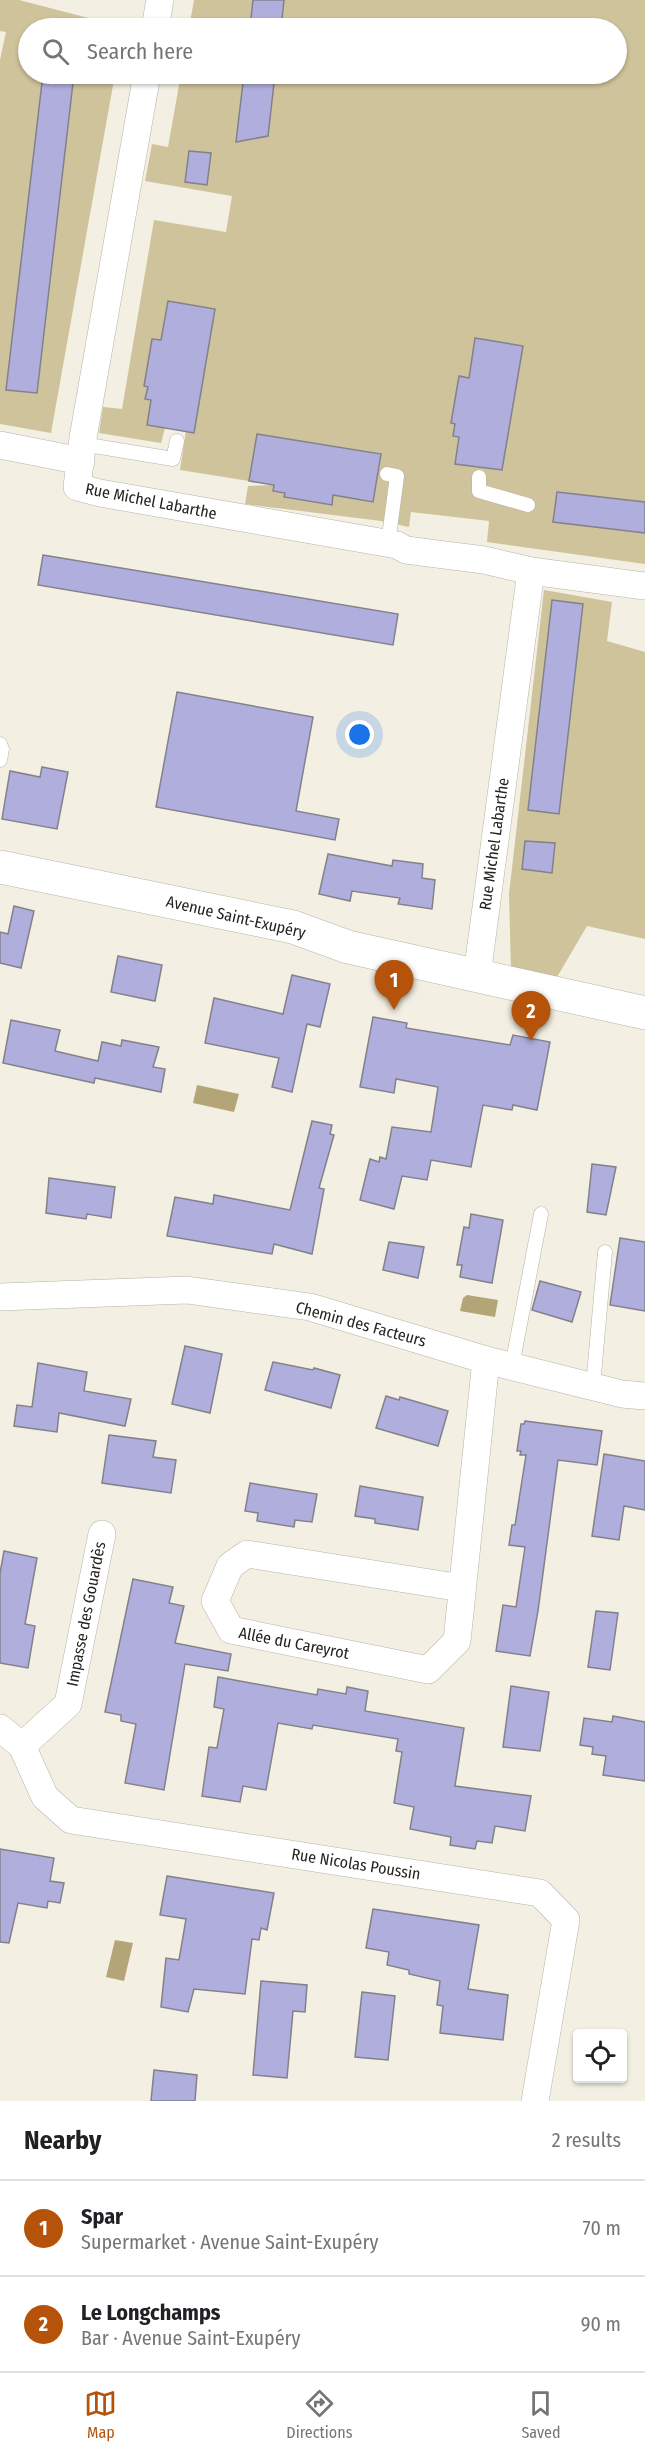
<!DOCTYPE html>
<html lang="en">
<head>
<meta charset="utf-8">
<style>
	body { margin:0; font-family:"Fira Sans Condensed",sans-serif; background:#f6f6f6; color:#202124 }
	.controls { position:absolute; right:18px; bottom:18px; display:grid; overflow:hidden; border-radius:6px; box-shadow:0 2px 4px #0004 }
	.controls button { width:54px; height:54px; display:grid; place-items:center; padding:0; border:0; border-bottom:2px solid #e0e0e0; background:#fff; color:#202124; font:30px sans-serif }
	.you { position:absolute; left:360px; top:735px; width:21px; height:21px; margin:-15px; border:4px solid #fff; border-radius:50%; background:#1a73e8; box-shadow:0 0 0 9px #1a73e833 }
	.badge { display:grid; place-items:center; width:39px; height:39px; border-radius:50%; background:#b45309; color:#fff; font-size:20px; font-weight:700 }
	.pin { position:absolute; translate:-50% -50px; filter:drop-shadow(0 2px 3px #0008) }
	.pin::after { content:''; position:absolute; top:32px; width:21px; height:18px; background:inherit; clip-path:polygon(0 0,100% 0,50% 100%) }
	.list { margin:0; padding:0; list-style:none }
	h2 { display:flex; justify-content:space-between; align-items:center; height:78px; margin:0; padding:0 24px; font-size:26px }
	h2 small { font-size:20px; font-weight:400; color:#757577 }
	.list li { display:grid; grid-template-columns:39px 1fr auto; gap:18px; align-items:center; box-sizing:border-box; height:96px; padding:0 24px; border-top:2px solid #e0e0e0 }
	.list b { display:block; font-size:22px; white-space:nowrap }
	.list p { margin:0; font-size:20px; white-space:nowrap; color:#757577 }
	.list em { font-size:20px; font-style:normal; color:#757577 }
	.icon { flex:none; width:33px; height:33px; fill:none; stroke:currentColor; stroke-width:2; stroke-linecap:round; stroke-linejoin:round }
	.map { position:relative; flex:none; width:645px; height:2101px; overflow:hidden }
	.search { position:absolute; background:#fff; box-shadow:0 2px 4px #0004; left:18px; right:18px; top:18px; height:66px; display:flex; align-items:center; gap:15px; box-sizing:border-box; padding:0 21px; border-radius:33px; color:#757577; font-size:22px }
	.sheet { height:270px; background:#fff }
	nav { display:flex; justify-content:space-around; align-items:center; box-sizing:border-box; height:84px; border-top:2px solid #e0e0e0; background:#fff; font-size:16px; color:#757577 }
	nav a { display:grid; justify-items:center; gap:3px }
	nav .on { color:#b45309 }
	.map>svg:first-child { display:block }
	.green { fill:#cfc39b }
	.water { fill:#b3a577 }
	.building { fill:#b0aedc; stroke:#82818c; stroke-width:1.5 }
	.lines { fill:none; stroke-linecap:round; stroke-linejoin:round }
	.lane-casing { stroke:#b6b3a8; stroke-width:15 }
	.street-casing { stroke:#b6b3a8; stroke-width:28 }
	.secondary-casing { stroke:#b6b3a8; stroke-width:34 }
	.lane { stroke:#fff; stroke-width:14 }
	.street { stroke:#fff; stroke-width:27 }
	.secondary { stroke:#fff; stroke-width:33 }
	.labels { text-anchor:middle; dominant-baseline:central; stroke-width:6; stroke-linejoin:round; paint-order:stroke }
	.street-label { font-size:16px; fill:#24231e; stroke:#fff }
</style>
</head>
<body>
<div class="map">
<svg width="645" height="2101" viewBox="0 0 645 2101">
	<rect width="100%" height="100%" fill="#f3efe3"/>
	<g class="green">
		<polygon points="0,0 19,0 123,27 123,28 28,28 28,74 115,74 51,433 0,424 0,60 6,32 0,31"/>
		<polygon points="194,0 645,0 645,564 487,542 489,521 411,512 409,527 381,521 245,504 248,486 274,485 273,491 285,493 285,497 331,505 333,495 373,502 381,455 249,481 180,470 186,431 194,432 214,309 168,301 161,340 152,339 144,386 148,387 146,399 151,400 165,428 161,443 99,433 103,407 122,409 154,220 226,232 232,196 145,181 152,144 168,147 181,74 616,74 616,28 189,28"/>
		<polygon points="544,590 612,602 607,641 645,652 645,939 587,926 557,977 511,971 509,894"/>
	</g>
	<g class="water">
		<polygon points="197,1085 239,1094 234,1112 193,1103"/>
		<polygon points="467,1295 498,1300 495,1317 460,1311 463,1298"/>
		<polygon points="115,1940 133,1943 124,1981 106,1977"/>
	</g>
	<g class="building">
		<polygon points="253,0 284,0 281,28 250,28"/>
		<polygon points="43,74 74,74 37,393 6,390"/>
		<polygon points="244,74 275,74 268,136 236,142"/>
		<polygon points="189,151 211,153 207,185 185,182"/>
		<polygon points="168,301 215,309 194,433 147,425 151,400 145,399 148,387 144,386 152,339 161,340"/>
		<polygon points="475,338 523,346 502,470 455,464 459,437 453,436 455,424 451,423 459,376 469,378"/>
		<polygon points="257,434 381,454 373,502 333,495 332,505 284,497 285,493 273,491 274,485 249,481"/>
		<polygon points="557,492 645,502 645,533 553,522"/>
		<polygon points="43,555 398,614 393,645 38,585"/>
		<polygon points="552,600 583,604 559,814 528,810"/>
		<polygon points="177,692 313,717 296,811 339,819 335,840 156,807"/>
		<polygon points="42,767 68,772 57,829 2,819 10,771 40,777"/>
		<polygon points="525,841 555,843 552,873 522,869"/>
		<polygon points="328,854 392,866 393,860 423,864 422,878 435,880 432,909 398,904 400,898 352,891 350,901 319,894"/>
		<polygon points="14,906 34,911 21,968 0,963 0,932 8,934"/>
		<polygon points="118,956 162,965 155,1001 111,992"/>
		<polygon points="292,975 330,984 320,1027 307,1024 292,1092 272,1087 279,1058 205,1043 214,998 283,1014"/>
		<polygon points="373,1017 407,1023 406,1028 510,1045 513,1035 550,1042 537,1110 513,1105 512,1110 483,1105 471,1167 431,1160 427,1180 402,1176 394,1209 360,1200 370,1159 379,1162 380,1157 386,1159 392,1127 431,1132 438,1087 396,1079 394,1093 360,1087"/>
		<polygon points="11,1020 60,1030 55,1051 98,1061 102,1042 121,1046 122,1040 159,1047 153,1067 165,1069 161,1092 95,1078 94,1083 3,1063"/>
		<polygon points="312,1121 332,1125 330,1134 334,1135 319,1188 324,1189 312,1254 274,1244 272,1254 167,1236 175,1197 213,1204 214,1195 290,1210"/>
		<polygon points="592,1164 616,1167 606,1215 587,1212"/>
		<polygon points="49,1178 115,1187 111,1218 87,1214 86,1219 46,1213"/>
		<polygon points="471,1214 503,1220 492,1283 460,1277 462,1265 457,1265 464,1227 469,1228"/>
		<polygon points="620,1238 645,1242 645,1311 610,1305"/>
		<polygon points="389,1242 424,1247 418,1278 383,1270"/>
		<polygon points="540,1281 581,1292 572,1322 532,1310"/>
		<polygon points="185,1346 222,1354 210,1413 172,1404"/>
		<polygon points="273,1362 313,1370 314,1368 340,1375 331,1408 265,1390"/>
		<polygon points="38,1363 87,1372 84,1391 131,1399 125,1426 59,1413 57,1432 14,1426 17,1405 32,1407"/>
		<polygon points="386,1396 399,1400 400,1397 448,1411 438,1446 376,1428"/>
		<polygon points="525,1421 602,1431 597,1465 558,1460 538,1611 530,1656 496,1651 503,1605 516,1607 525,1547 509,1545 512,1525 515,1525 526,1455 520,1455 521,1451 517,1451 521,1424 524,1424"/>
		<polygon points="109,1435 156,1441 153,1457 176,1460 171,1493 102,1483"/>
		<polygon points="604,1454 645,1461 645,1510 624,1506 619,1540 592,1536"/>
		<polygon points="250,1483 317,1494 312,1522 295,1520 294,1527 257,1521 258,1513 245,1511"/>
		<polygon points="360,1486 423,1497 418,1530 375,1523 375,1519 355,1516"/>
		<polygon points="4,1551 37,1558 25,1624 35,1626 28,1668 0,1663 0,1573"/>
		<polygon points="133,1579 173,1587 169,1603 184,1606 175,1643 231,1654 228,1671 185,1664 164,1790 125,1783 136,1724 121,1721 121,1715 105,1712"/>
		<polygon points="596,1611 618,1613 610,1670 588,1667"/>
		<polygon points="218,1677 317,1695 318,1689 346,1694 347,1687 368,1691 365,1711 464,1728 455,1786 531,1796 525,1831 495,1826 492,1843 477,1841 475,1849 450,1845 451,1837 410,1829 414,1807 394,1803 402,1752 396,1751 398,1739 313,1725 312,1729 278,1723 266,1790 243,1786 240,1802 202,1796 209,1747 217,1748 224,1709 214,1707"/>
		<polygon points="511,1686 549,1692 540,1751 503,1747"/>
		<polygon points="613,1716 645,1722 645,1781 603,1775 606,1756 592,1754 593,1747 580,1745 584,1718 612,1722"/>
		<polygon points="0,1849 54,1858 50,1881 64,1883 60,1903 48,1901 47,1908 18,1903 9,1943 0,1942"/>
		<polygon points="167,1876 274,1893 267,1930 261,1928 259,1940 252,1939 245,1994 194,1989 188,2012 161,2007 166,1958 179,1960 186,1919 160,1915"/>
		<polygon points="373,1909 479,1925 468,1989 508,1995 503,2040 440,2033 443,2006 437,2005 440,1981 409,1974 409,1970 387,1965 389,1952 366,1948"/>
		<polygon points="261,1981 307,1985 305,2012 293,2011 287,2078 253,2075"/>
		<polygon points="362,1992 395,1996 388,2060 355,2057"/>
		<polygon points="154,2070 197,2075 195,2101 151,2101"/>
	</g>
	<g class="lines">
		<g class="lane-casing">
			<g id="lane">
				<polyline points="82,444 173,459 177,441"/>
				<polyline points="387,474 397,476 388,544"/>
				<polyline points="479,477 479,491 528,505"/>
				<polyline points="0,744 2,749 0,760"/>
				<polyline points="512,1366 541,1214"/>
				<polyline points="593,1386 605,1252"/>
			</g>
		</g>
		<g class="street-casing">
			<g id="street">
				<polyline points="155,28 160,0"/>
				<polyline points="147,74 83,438 77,487 100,493 397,545 406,550 484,560 531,571 477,975"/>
				<polyline points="0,445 81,461"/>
				<polyline points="531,571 645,586"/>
				<polyline points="0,1297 187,1290 310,1307 486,1360 622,1394 645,1396"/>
				<polyline points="462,1588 247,1554 230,1566 215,1601 231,1630 428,1670 457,1641 486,1360"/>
				<polyline points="0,1728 22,1746 45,1797 71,1820 540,1893 566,1920 535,2101"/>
				<polyline points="22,1746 68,1704 102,1534"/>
			</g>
		</g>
		<g class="secondary-casing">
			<polyline id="secondary" points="0,867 293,927 348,947 645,1013"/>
		</g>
		<use href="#lane" class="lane"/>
		<use href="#street" class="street"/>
		<use href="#secondary" class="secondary"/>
	</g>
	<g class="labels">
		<g class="street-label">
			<text transform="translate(151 501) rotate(11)">Rue Michel Labarthe</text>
			<text transform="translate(494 844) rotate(-82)">Rue Michel Labarthe</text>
			<text transform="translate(236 917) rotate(13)">Avenue Saint-Exupéry</text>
			<text transform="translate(361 1324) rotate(15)">Chemin des Facteurs</text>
			<text transform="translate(86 1614) rotate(-79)">Impasse des Gouardès</text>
			<text transform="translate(294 1643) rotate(11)">Allée du Careyrot</text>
			<text transform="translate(356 1864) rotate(9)">Rue Nicolas Poussin</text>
		</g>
	</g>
</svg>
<div class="controls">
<button><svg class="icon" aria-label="locate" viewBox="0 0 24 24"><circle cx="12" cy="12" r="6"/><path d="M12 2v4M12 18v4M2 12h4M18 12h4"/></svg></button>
</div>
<div class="you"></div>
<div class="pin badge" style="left:394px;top:1010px">1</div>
<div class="pin badge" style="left:531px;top:1041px">2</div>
<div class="search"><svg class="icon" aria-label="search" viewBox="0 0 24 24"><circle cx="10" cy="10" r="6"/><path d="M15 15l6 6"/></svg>Search here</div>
</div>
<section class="sheet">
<h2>Nearby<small>2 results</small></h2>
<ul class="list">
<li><span class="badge">1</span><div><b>Spar</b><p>Supermarket · Avenue Saint-Exupéry</p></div><em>70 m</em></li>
<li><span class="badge">2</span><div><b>Le Longchamps</b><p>Bar · Avenue Saint-Exupéry</p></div><em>90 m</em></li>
</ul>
</section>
<nav>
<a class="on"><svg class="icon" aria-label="map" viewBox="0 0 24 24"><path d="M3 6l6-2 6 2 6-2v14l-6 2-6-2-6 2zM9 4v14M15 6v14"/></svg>Map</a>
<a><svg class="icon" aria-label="directions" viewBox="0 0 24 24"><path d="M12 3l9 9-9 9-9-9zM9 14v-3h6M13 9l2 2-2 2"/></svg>Directions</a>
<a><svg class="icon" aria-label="saved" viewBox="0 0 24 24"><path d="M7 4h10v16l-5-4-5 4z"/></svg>Saved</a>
</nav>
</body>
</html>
